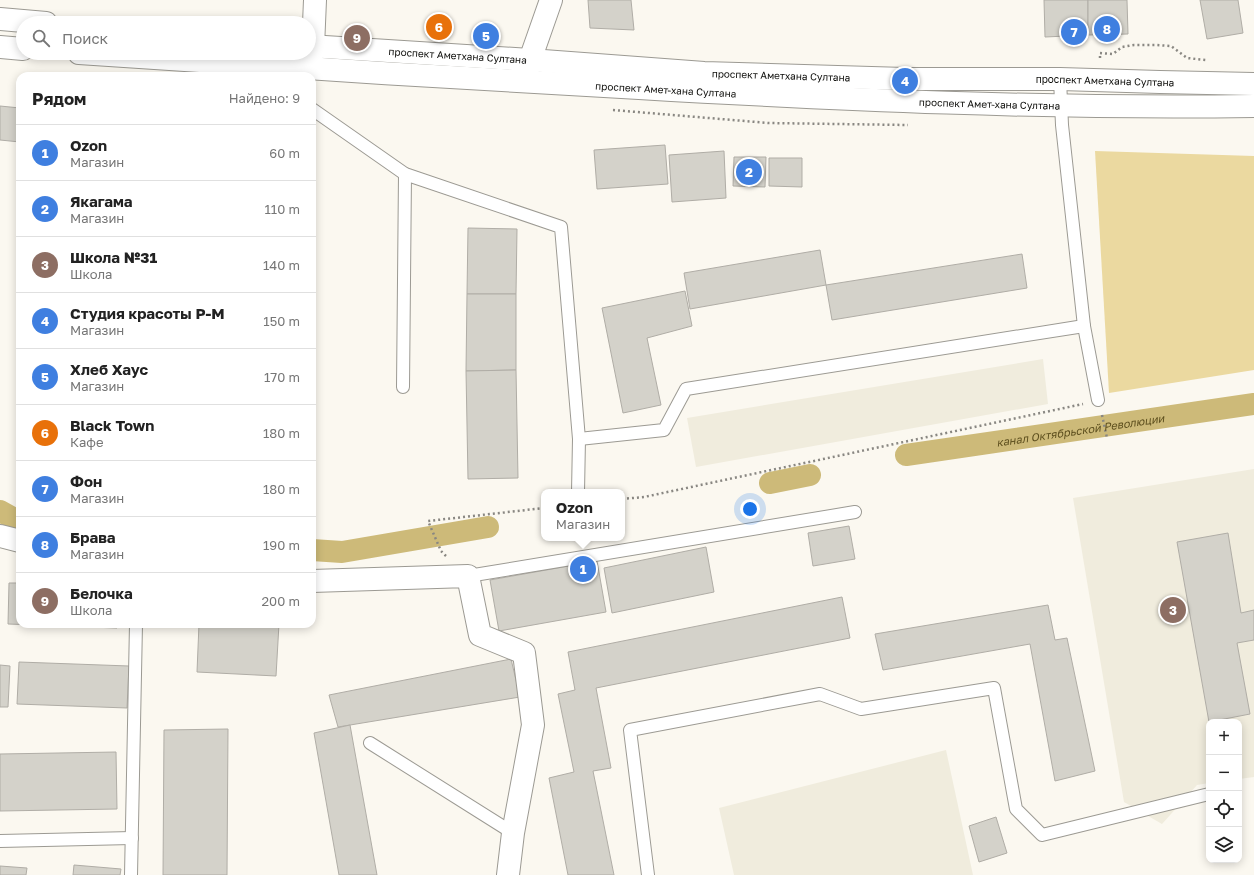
<!DOCTYPE html>
<html lang="ru">
<head>
<meta charset="utf-8">
<style>
	body { margin:0; font-family:"Golos Text",sans-serif; background:#f6f6f6; color:#222 }
	.controls { position:absolute; right:12px; bottom:12px; display:grid; overflow:hidden; border-radius:8px; box-shadow:0 2px 10px #0003 }
	.controls button { width:36px; height:36px; display:grid; place-items:center; padding:0; border:0; border-bottom:1px solid #e0e0e0; background:#fff; color:#222; font:20px sans-serif }
	.you { position:absolute; left:750px; top:509px; width:14px; height:14px; margin:-10px; border:3px solid #fff; border-radius:50%; background:#1a73e8; box-shadow:0 0 0 6px #1a73e833 }
	.badge { display:grid; place-items:center; width:26px; height:26px; border-radius:50%; background:#111827; color:#fff; font-size:13px; font-weight:700 }
	.pin { position:absolute; translate:-50% -50%; border:2px solid #fff; box-shadow:0 1px 4px #0006 }
	.popup { position:absolute; left:541px; top:489px; width:84px; height:52px; box-sizing:border-box; display:grid; place-content:center; border-radius:8px; background:#fff; filter:drop-shadow(0 1px 3px #0005); font-size:13px; white-space:nowrap; color:#767676 }
	.popup b { font-size:15px; color:#222 }
	.popup::after { content:''; position:absolute; left:50%; top:100%; margin-left:-8px; border:8px solid transparent; border-top-color:#fff }
	.list { margin:0; padding:0; list-style:none }
	h2 { display:flex; justify-content:space-between; align-items:center; height:52px; margin:0; padding:0 16px; font-size:17px }
	h2 small { font-size:13px; font-weight:400; color:#767676 }
	.list li { display:grid; grid-template-columns:26px 1fr auto; gap:12px; align-items:center; box-sizing:border-box; height:56px; padding:0 16px; border-top:1px solid #e0e0e0 }
	.list b { display:block; font-size:15px; white-space:nowrap }
	.list p { margin:0; font-size:13px; white-space:nowrap; color:#767676 }
	.list em { font-size:13px; font-style:normal; color:#767676 }
	.icon { flex:none; width:22px; height:22px; fill:none; stroke:currentColor; stroke-width:2; stroke-linecap:round; stroke-linejoin:round }
	.map { position:relative; flex:none; width:1254px; height:875px; overflow:hidden }
	.search { position:absolute; background:#fff; box-shadow:0 2px 10px #0003; left:16px; top:16px; width:300px; height:44px; display:flex; align-items:center; gap:10px; box-sizing:border-box; padding:0 14px; border-radius:22px; color:#767676; font-size:15px }
	.panel { position:absolute; background:#fff; box-shadow:0 2px 10px #0003; left:16px; top:72px; width:300px; height:556px; border-radius:12px }
	.map>svg:first-child { display:block }
	.built { fill:#f0ecdd }
	.green { fill:#ebd9a0 }
	.lines { fill:none; stroke-linecap:round; stroke-linejoin:round }
	.canal { stroke:#cdba79; stroke-width:22 }
	.building { fill:#d4d2ca; stroke:#b0ada6 }
	.lane-casing { stroke:#9c9a93; stroke-width:14 }
	.street-casing { stroke:#9c9a93; stroke-width:24 }
	.primary-casing { stroke:#9c9a93; stroke-width:24 }
	.path { stroke:#898782; stroke-width:2.5; stroke-dasharray:2 3; stroke-linecap:butt }
	.lane { stroke:#fff; stroke-width:12 }
	.street { stroke:#fff; stroke-width:22 }
	.primary { stroke:#fff; stroke-width:22 }
	.labels { text-anchor:middle; dominant-baseline:central; stroke-width:4; stroke-linejoin:round; paint-order:stroke }
	.street-label { font-size:10px; fill:#0e0e0b; stroke:#fff }
	.water-label { font-size:11px; font-style:italic; fill:#5d4f1e; stroke:#fff }
</style>
</head>
<body>
<div class="map">
<svg width="1254" height="875" viewBox="0 0 1254 875">
	<rect width="100%" height="100%" fill="#fbf8f0"/>
	<g class="built">
		<polygon points="1043,359 1048,404 696,467 687,418"/>
		<polygon points="1254,469 1254,777 1239,779 1239,722 1209,722 1209,783 1197,785 1162,824 1124,802 1073,498"/>
		<polygon points="946,750 973,875 734,875 719,808"/>
	</g>
	<polygon class="green" points="1095,151 1254,156 1254,370 1109,393"/>
	<g class="lines">
		<g class="canal">
			<path id="s1" d="M906,455L1254,404"/>
			<polyline points="770,483 810,475"/>
			<polyline points="0,511 20,522"/>
			<polyline points="312,550 342,552 488,527"/>
		</g>
	</g>
	<g class="building">
		<polygon points="588,0 631,0 634,30 590,28"/>
		<polygon points="1044,0 1088,0 1088,35 1045,37"/>
		<polygon points="1088,0 1127,0 1128,34 1088,35"/>
		<polygon points="1200,0 1238,0 1243,33 1207,39"/>
		<polygon points="0,106 20,108 20,142 0,140"/>
		<polygon points="665,145 668,184 597,189 594,150"/>
		<polygon points="724,151 726,198 672,202 669,155"/>
		<polygon points="734,157 766,157 765,187 733,186"/>
		<polygon points="769,158 802,158 802,187 769,186"/>
		<polygon points="468,228 517,229 516,294 467,294"/>
		<polygon points="820,250 826,285 690,309 684,273"/>
		<polygon points="1022,254 1027,288 832,320 826,285"/>
		<polygon points="685,291 692,326 647,338 661,405 623,413 602,308"/>
		<polygon points="467,294 516,294 516,370 466,371"/>
		<polygon points="516,370 518,478 468,479 466,371"/>
		<polygon points="849,526 855,559 813,566 808,533"/>
		<polygon points="1228,533 1241,613 1254,610 1254,640 1237,643 1250,714 1209,722 1177,542"/>
		<polygon points="706,547 714,592 612,613 604,568"/>
		<polygon points="597,561 606,612 499,631 490,580"/>
		<polygon points="9,583 20,583 20,624 117,624 117,628 8,624"/>
		<polygon points="842,597 850,638 596,688 611,768 593,771 614,875 568,875 549,778 574,772 558,694 575,690 568,652"/>
		<polygon points="1048,605 1055,640 1067,638 1095,771 1055,781 1030,644 883,670 875,634"/>
		<polygon points="199,624 279,624 276,676 197,672"/>
		<polygon points="511,659 520,697 338,727 329,695"/>
		<polygon points="19,662 129,666 127,708 17,704"/>
		<polygon points="0,665 10,666 8,707 0,707"/>
		<polygon points="350,725 377,875 339,875 314,733"/>
		<polygon points="228,729 227,875 163,875 164,730"/>
		<polygon points="116,752 117,809 0,811 0,754"/>
		<polygon points="996,817 1007,853 979,862 969,826"/>
		<polygon points="74,865 121,869 120,875 73,875"/>
		<polygon points="0,866 27,868 26,875 0,875"/>
	</g>
	<g class="lines">
		<g class="lane-casing">
			<g id="lane">
				<polyline points="1060,79 1062,125 1084,326 1098,400"/>
				<polyline points="312,109 405,174 561,227 579,439 578,492"/>
				<polyline points="403,387 405,174"/>
				<polyline points="579,439 664,430 686,389 1084,326"/>
				<polyline points="468,576 855,512"/>
				<polyline points="370,743 513,833"/>
				<polyline points="0,841 132,838"/>
				<polyline points="131,875 136,624"/>
				<polyline points="648,875 630,730 820,694 861,709 994,688 1016,809 1042,835 1209,794"/>
			</g>
		</g>
		<g class="street-casing">
			<g id="street">
				<polyline points="310,65 313,47 315,0"/>
				<polyline points="526,77 530,60 551,0"/>
				<polyline points="0,536 20,541"/>
				<polyline points="312,581 468,576 480,635 524,653 533,725 513,833 508,875"/>
			</g>
		</g>
		<g class="primary-casing">
			<g id="primary">
				<polyline points="0,19 46,23"/>
				<path id="s2" d="M309,46L530,60L704,73L905,79H1060L1160,82L1254,84"/>
				<polyline points="0,47 23,49"/>
				<path id="s3" d="M79,53C266,66 452,78 639,88C844,100 1049,109 1254,106"/>
			</g>
		</g>
		<g class="path">
			<polyline points="1100,58 1100,53 1113,54 1122,47 1134,45 1157,45 1171,46 1187,58 1206,60"/>
			<polyline points="613,110 768,123 908,125"/>
			<polyline points="1102,415 1107,438"/>
			<polyline points="622,499 644,497 1083,404"/>
			<polyline points="446,556 441,551 428,521 544,508"/>
		</g>
		<use href="#lane" class="lane"/>
		<use href="#street" class="street"/>
		<use href="#primary" class="primary"/>
	</g>
	<g class="labels">
		<g class="street-label">
			<text stroke="none"><textPath href="#s2" startOffset="149">проспект Аметхана Султана</textPath></text>
			<text stroke="none"><textPath href="#s2" startOffset="473">проспект Аметхана Султана</textPath></text>
			<text stroke="none"><textPath href="#s2" startOffset="797">проспект Аметхана Султана</textPath></text>
			<text stroke="none"><textPath href="#s3" startOffset="588">проспект Амет-хана Султана</textPath></text>
			<text stroke="none"><textPath href="#s3" startOffset="912">проспект Амет-хана Султана</textPath></text>
		</g>
		<g class="water-label">
			<text stroke="none"><textPath href="#s1" startOffset="176">канал Октябрьской Революции</textPath></text>
		</g>
	</g>
</svg>
<div class="controls">
<button>+</button>
<button>−</button>
<button><svg class="icon" aria-label="locate" viewBox="0 0 24 24"><circle cx="12" cy="12" r="6"/><path d="M12 2v4M12 18v4M2 12h4M18 12h4"/></svg></button>
<button><svg class="icon" aria-label="layers" viewBox="0 0 24 24"><path d="M12 4l9 5-9 5-9-5zM3 14l9 5 9-5"/></svg></button>
</div>
<div class="you"></div>
<div class="pin badge" style="left:583px;top:569px;background:#3f7fe0">1</div>
<div class="popup"><b>Ozon</b>Магазин</div>
<div class="pin badge" style="left:749px;top:172px;background:#3f7fe0">2</div>
<div class="pin badge" style="left:1173px;top:610px;background:#8d6e63">3</div>
<div class="pin badge" style="left:905px;top:81px;background:#3f7fe0">4</div>
<div class="pin badge" style="left:486px;top:36px;background:#3f7fe0">5</div>
<div class="pin badge" style="left:439px;top:27px;background:#e8710a">6</div>
<div class="pin badge" style="left:1074px;top:32px;background:#3f7fe0">7</div>
<div class="pin badge" style="left:1107px;top:29px;background:#3f7fe0">8</div>
<div class="pin badge" style="left:357px;top:38px;background:#8d6e63">9</div>
<div class="search"><svg class="icon" aria-label="search" viewBox="0 0 24 24"><circle cx="10" cy="10" r="6"/><path d="M15 15l6 6"/></svg>Поиск</div>
<section class="panel">
<h2>Рядом<small>Найдено: 9</small></h2>
<ul class="list">
<li><span class="badge" style="background:#3f7fe0">1</span><div><b>Ozon</b><p>Магазин</p></div><em>60 m</em></li>
<li><span class="badge" style="background:#3f7fe0">2</span><div><b>Якагама</b><p>Магазин</p></div><em>110 m</em></li>
<li><span class="badge" style="background:#8d6e63">3</span><div><b>Школа №31</b><p>Школа</p></div><em>140 m</em></li>
<li><span class="badge" style="background:#3f7fe0">4</span><div><b>Студия красоты Р-М</b><p>Магазин</p></div><em>150 m</em></li>
<li><span class="badge" style="background:#3f7fe0">5</span><div><b>Хлеб Хаус</b><p>Магазин</p></div><em>170 m</em></li>
<li><span class="badge" style="background:#e8710a">6</span><div><b>Black Town</b><p>Кафе</p></div><em>180 m</em></li>
<li><span class="badge" style="background:#3f7fe0">7</span><div><b>Фон</b><p>Магазин</p></div><em>180 m</em></li>
<li><span class="badge" style="background:#3f7fe0">8</span><div><b>Брава</b><p>Магазин</p></div><em>190 m</em></li>
<li><span class="badge" style="background:#8d6e63">9</span><div><b>Белочка</b><p>Школа</p></div><em>200 m</em></li>
</ul>
</section>
</div>
</body>
</html>
